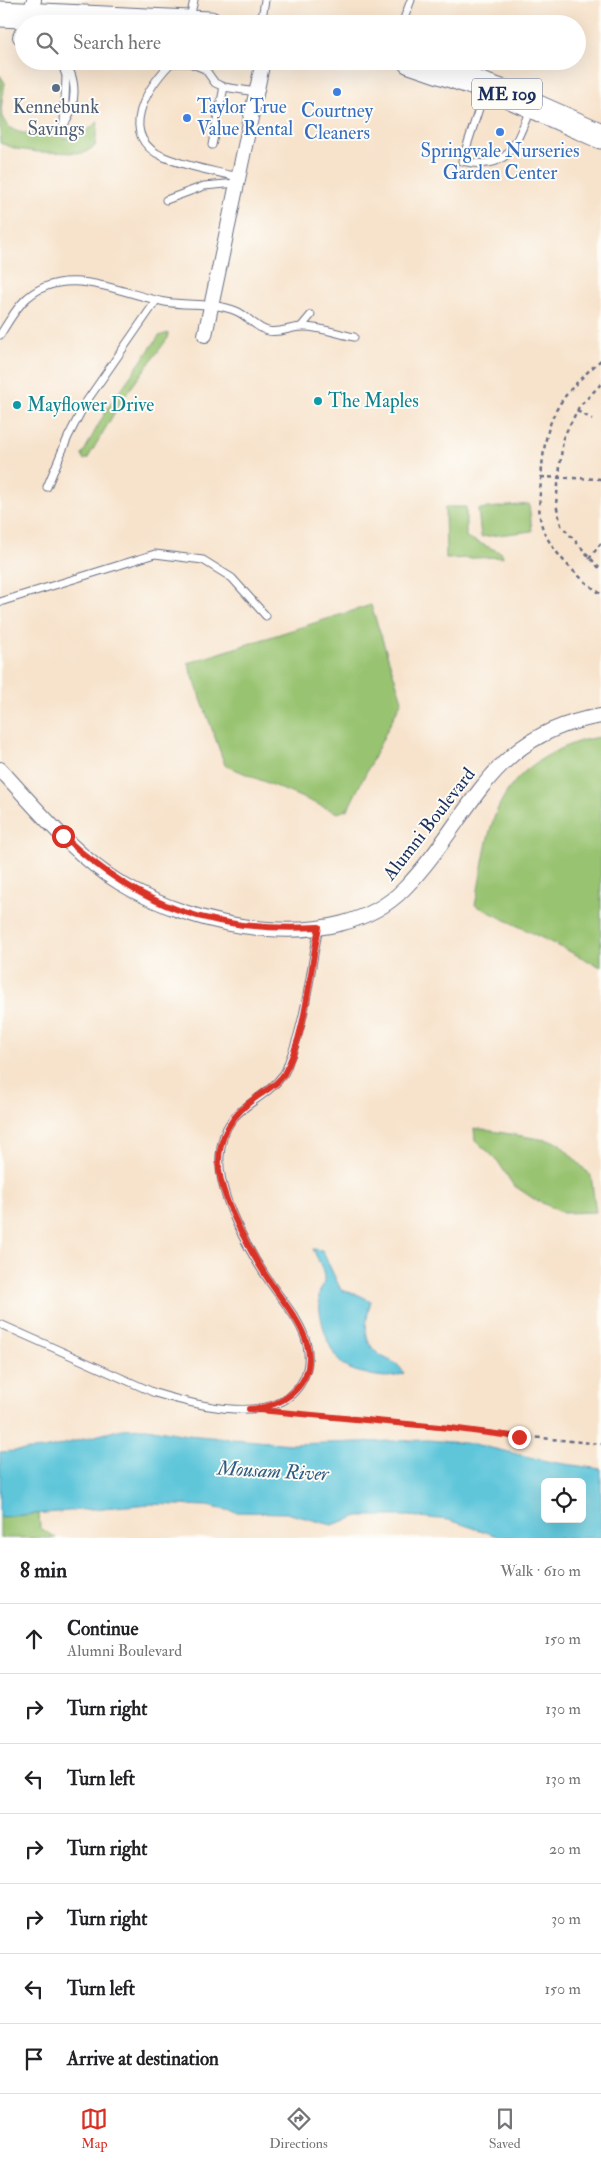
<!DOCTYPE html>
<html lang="en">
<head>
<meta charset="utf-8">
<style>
	body { margin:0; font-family:"IM FELL Double Pica",serif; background:#f2f2f2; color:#202124 }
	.controls { position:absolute; right:15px; bottom:15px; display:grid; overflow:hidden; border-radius:8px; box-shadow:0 5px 20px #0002 }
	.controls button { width:45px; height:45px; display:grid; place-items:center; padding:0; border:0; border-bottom:1px solid #e0e0e0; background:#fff; color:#202124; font:25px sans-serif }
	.stop { position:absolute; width:15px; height:15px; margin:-11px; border:4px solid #d93025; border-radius:50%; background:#fff }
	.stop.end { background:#d93025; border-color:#fff; box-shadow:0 1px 5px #0008 }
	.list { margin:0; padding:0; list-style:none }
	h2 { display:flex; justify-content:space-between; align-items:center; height:65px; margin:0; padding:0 20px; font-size:21px }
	h2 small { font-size:16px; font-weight:400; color:#757577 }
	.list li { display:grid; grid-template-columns:32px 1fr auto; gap:15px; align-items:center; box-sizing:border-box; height:70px; padding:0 20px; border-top:1px solid #e0e0e0 }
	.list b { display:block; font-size:19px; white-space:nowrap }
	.list p { margin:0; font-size:16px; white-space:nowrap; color:#757577 }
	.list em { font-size:16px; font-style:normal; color:#757577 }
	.icon { flex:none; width:28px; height:28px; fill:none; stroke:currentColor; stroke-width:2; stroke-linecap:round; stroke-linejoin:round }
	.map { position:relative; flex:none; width:601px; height:1538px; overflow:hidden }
	.search { position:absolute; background:#fff; box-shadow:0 5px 20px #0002; left:15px; right:15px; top:15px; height:55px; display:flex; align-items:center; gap:12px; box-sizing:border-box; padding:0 18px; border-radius:28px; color:#757577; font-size:19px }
	.sheet { height:555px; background:#fff }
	nav { display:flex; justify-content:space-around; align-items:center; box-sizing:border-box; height:70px; border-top:1px solid #e0e0e0; background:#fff; font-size:14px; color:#757577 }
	nav a { display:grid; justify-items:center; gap:2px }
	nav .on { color:#d93025 }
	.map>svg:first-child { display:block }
	.green { fill:#98c370; stroke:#5a7967 }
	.water { fill:#5ec6da; stroke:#3c7a9c; fill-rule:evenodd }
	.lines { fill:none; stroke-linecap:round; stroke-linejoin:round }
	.lane-casing { stroke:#686e84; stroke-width:9 }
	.street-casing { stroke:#686e84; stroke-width:16 }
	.highway-casing { stroke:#686e84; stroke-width:27 }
	.path { stroke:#686e84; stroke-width:2.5; stroke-dasharray:4 4; stroke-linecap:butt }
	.lane { stroke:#fff; stroke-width:7 }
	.street { stroke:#fff; stroke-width:14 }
	.highway { stroke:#fff; stroke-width:25 }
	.route { stroke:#d93025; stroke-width:6 }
	.service-dot { fill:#5c6f8a; stroke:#fdfcf7; stroke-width:2 }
	.shop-dot { fill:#3f7fe0; stroke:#fdfcf7; stroke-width:2 }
	.culture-dot { fill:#0f9aa8; stroke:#fdfcf7; stroke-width:2 }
	.labels { text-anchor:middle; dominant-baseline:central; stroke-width:4; stroke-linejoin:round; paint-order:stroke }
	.shield { fill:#fdfcf7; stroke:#5f6c8c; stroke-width:1 }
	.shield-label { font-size:18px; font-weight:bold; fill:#1b2f5e }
	.service-label { font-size:19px; fill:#4e5e75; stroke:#fdfcf7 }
	.shop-label { font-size:19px; fill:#366cbe; stroke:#fdfcf7 }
	.culture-label { font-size:19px; fill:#0d838f; stroke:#fdfcf7; text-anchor:start }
	.street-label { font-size:19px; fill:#1b2f5e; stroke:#fdfcf7 }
	.water-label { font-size:20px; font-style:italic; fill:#2f5c83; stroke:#fdfcf7 }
</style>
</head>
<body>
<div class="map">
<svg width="601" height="1538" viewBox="0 0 601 1538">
	<rect width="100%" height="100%" fill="#fdfcf7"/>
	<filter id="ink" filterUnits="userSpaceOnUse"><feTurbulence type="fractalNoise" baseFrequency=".02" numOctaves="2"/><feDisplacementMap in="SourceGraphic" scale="10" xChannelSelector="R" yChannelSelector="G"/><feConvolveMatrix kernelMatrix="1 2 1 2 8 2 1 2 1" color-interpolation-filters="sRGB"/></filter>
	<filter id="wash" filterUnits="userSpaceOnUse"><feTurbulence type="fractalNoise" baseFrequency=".0096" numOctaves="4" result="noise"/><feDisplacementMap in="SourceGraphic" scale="20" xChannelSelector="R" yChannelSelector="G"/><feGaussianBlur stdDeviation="1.12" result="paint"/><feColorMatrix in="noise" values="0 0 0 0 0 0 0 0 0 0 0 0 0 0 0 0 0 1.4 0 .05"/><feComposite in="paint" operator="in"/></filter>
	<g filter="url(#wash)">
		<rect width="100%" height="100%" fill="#f7e3cc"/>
		<g class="green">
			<path d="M0,75L5,83C4,92 0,106 2,115C8,140 42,133 61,134L64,139L71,136L74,140L98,122L95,146L84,153L38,152L17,149L0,143Z"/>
			<polygon points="168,333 168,338 122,400 88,458 84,460 82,455 107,409 159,336"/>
			<polygon points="529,504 532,531 481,537 478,509"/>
			<polygon points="445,507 466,507 466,537 502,553 503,557 446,559"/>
			<polygon points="371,605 402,700 348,809 338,813 225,765 188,663"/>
			<path d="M601,737V967L475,905C488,845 486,790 547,756C564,746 581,739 601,737Z"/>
			<polygon points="474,1128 558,1142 591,1176 596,1212 563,1213 534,1199 513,1185 497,1160 475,1140"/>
			<polygon points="39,1513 40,1528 56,1538 0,1538 0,1517"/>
		</g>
		<g class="water">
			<path d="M313,1249L322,1250L341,1290L359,1295L371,1301C365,1323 361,1344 383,1357C394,1363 397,1362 404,1373C393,1379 378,1377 367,1374C358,1372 349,1370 342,1364C328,1352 318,1314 319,1296C319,1289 325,1285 324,1278C323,1268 317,1258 313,1249Z"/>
			<path d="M147,1428L187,1435L291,1444L428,1440L474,1444L551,1462L601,1469V1538H504L449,1520L409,1516H359L332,1525L286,1513L236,1512L207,1506L149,1504L0,1517V1452L45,1449L122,1429ZM545,1482H582V1519H545Z"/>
		</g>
	</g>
	<g filter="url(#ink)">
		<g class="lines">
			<g class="lane-casing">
				<g id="lane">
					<polyline points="190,18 194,0"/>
					<polyline points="261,24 265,0"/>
					<polyline points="402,24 411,0"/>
					<path d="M61,61C79,72 77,111 63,125"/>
					<polyline points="62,64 66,76 64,124"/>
					<polyline points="459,73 464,61"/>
					<path d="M485,90L462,161C509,172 514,147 530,110"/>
					<polyline points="212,145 224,87"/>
					<path d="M238,177C214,171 187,167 164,157C116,136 147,88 171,63H190L205,69L215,83L224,87L256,92"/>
					<polyline points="166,200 204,186 237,183"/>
					<polyline points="301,327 311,315"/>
					<path d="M0,335C7,324 13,313 22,303C61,261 118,293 165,302C187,306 215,302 236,311C248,316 256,328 268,331C280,334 290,327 302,327C318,326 338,334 354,337"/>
					<polyline points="47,487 68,437 86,402 156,301"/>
					<polyline points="0,602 155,554 203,560 232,578 266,616"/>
					<path d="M0,1324L155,1393C191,1404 259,1422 290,1396C305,1383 311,1365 307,1345C302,1322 284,1303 271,1284C249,1252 217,1195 220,1156C223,1105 259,1107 282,1076C287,1071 288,1062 291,1056C307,1014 310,970 319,927"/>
				</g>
			</g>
			<g class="street-casing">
				<g id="street">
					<polyline points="27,21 34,0"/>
					<polyline points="20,37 24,28"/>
					<polyline points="205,335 263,61"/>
					<path d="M0,769C37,809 74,855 120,883C194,928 336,958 404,889C473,818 487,734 601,716"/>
				</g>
			</g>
			<g class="highway-casing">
				<g id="highway">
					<polyline points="0,14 210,24"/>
					<polyline points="410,61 504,93 601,136"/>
				</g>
			</g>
			<g class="path">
				<path d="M601,360C555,400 545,419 541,480C540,496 537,514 543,529C553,554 580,579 601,594"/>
				<polyline points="601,384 579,407 563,438 556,504 561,525 601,570"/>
				<polyline points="577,411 592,419"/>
				<polyline points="541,477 601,479"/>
				<polyline points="589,559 601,543"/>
				<polyline points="282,1412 601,1444"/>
			</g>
			<use href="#lane" class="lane"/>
			<use href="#street" class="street"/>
			<use href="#highway" class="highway"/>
		</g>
	</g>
	<g class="lines" filter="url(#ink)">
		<path class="route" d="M63,836C140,908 214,933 319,927C309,973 307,1033 284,1074C279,1083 267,1090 258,1096C233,1113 217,1137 219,1169C222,1201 252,1255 270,1282C283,1302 300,1320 307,1344C317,1383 284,1408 249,1409L450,1428L519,1437"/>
	</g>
	<circle class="service-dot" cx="56" cy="88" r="5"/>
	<g class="shop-dot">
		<circle cx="337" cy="92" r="5"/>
		<circle cx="187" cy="118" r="5"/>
		<circle cx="500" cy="132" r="5"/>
	</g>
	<g class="culture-dot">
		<circle cx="318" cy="401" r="5"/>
		<circle cx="17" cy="405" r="5"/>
	</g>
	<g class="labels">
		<rect class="shield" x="472" y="78.5" width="70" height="31" rx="4"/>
		<g class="shield-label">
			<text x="507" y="94">ME 109</text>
		</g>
		<g class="service-label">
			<text x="56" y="107">Kennebunk<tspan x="56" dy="22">Savings</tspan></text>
		</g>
		<g class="shop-label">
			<text x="197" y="107" text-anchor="start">Taylor True<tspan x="197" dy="22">Value Rental</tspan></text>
			<text x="337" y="111">Courtney<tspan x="337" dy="22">Cleaners</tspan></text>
			<text x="500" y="151">Springvale Nurseries<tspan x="500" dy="22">Garden Center</tspan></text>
		</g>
		<g class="culture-label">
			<text x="328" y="401">The Maples</text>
			<text x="27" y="405">Mayflower Drive</text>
		</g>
		<g class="street-label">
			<text transform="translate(429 824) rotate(-52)">Alumni Boulevard</text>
		</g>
		<g class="water-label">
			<text transform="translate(273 1471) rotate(3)">Mousam River</text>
		</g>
	</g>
</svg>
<div class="controls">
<button><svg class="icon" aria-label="locate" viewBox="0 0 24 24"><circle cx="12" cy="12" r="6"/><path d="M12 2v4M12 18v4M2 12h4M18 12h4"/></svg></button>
</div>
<div class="stop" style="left:63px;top:836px"></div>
<div class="stop end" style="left:519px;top:1437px"></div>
<div class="search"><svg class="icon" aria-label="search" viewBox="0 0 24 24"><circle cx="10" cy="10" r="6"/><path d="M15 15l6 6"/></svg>Search here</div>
</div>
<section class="sheet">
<h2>8 min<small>Walk · 610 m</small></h2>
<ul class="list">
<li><svg class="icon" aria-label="ahead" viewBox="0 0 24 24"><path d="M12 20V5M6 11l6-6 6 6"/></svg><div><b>Continue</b><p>Alumni Boulevard</p></div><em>150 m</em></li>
<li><svg class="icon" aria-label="right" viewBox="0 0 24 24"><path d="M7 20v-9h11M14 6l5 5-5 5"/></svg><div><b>Turn right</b></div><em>130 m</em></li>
<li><svg class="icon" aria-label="left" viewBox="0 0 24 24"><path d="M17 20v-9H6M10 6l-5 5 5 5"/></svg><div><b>Turn left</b></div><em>130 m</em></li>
<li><svg class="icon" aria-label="right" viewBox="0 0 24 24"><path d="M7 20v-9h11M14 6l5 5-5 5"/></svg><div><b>Turn right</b></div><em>20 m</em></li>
<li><svg class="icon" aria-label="right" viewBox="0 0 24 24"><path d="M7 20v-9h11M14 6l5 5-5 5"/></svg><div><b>Turn right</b></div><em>30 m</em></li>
<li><svg class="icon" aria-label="left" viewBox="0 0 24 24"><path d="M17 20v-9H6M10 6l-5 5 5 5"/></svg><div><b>Turn left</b></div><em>150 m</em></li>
<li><svg class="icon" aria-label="arrive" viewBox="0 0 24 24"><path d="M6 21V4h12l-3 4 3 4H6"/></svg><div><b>Arrive at destination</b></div></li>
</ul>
</section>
<nav>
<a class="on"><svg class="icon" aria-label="map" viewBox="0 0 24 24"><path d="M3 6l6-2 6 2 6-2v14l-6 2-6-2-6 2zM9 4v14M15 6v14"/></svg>Map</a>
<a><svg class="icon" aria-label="directions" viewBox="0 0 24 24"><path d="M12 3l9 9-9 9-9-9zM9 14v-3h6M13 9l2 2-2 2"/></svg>Directions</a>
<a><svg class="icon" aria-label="saved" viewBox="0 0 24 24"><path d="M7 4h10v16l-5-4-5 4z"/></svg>Saved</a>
</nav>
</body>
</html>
